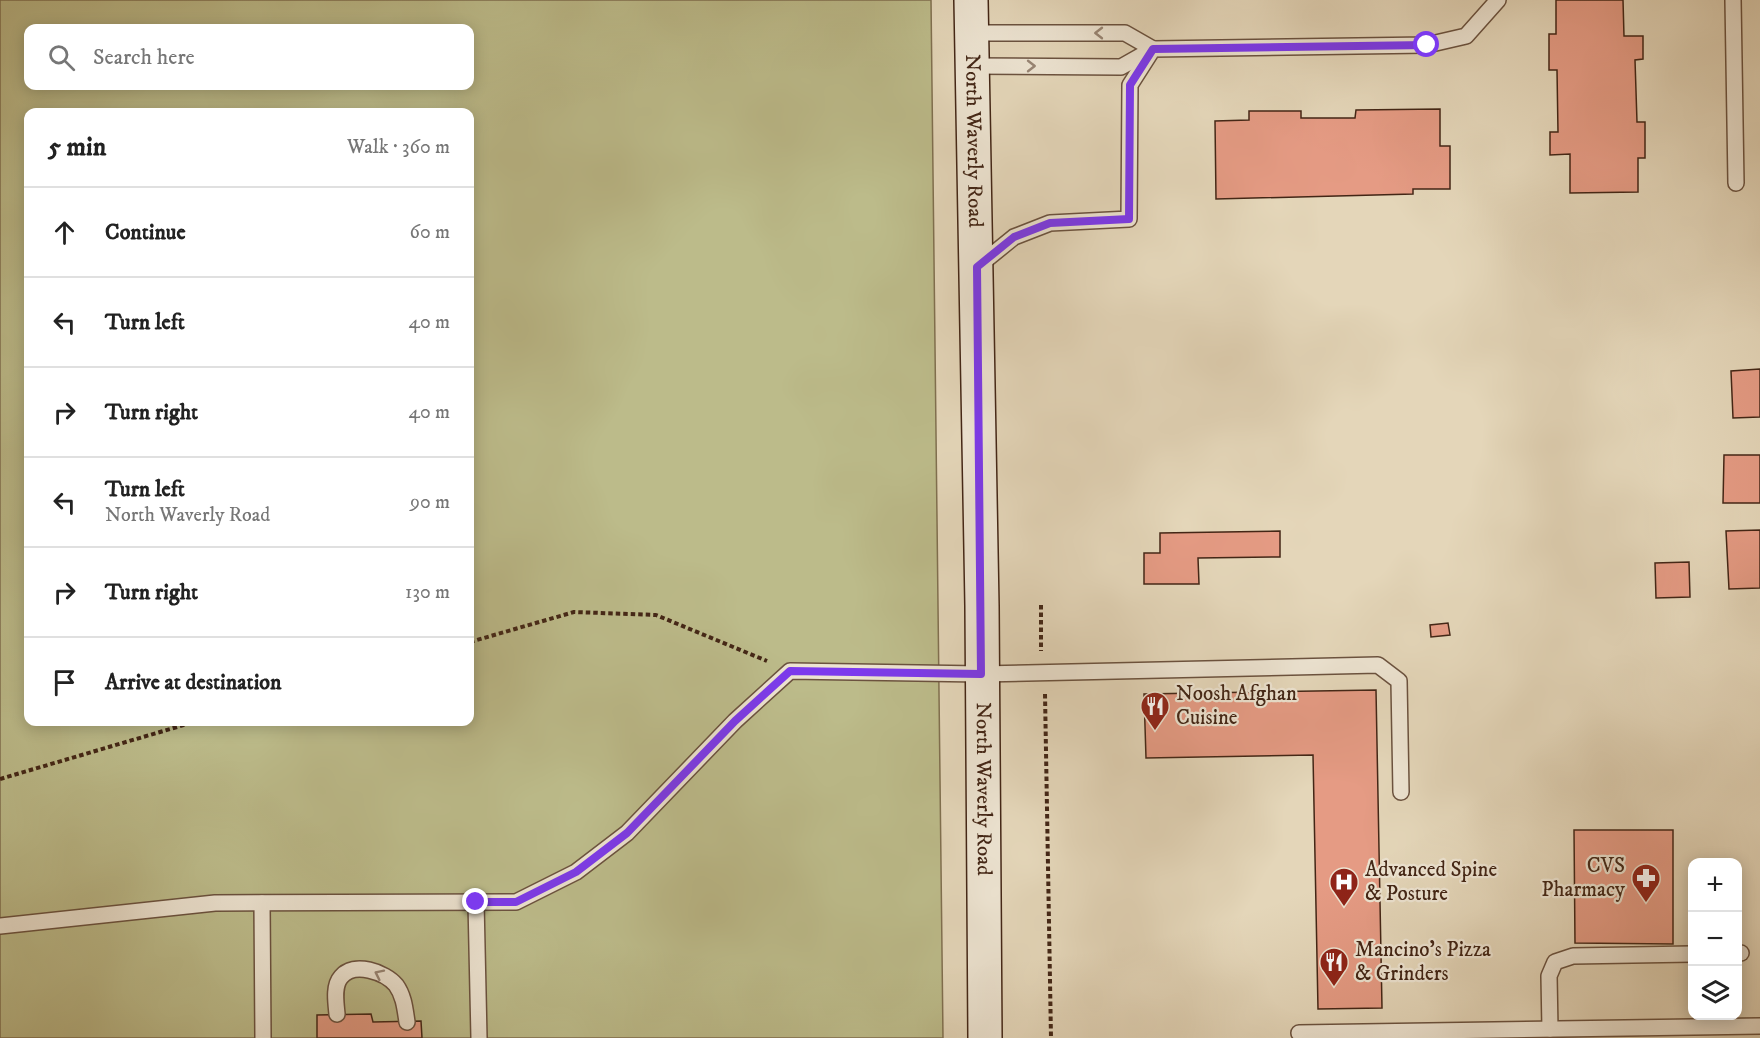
<!DOCTYPE html>
<html lang="en">
<head>
<meta charset="utf-8">
<style>
	body { margin:0; font-family:"IM FELL DW Pica",serif; background:#f2f2f2; color:#222 }
	.controls { position:absolute; right:18px; bottom:18px; display:grid; overflow:hidden; border-radius:12px; box-shadow:0 3px 15px #0003 }
	.controls button { width:54px; height:54px; display:grid; place-items:center; padding:0; border:0; border-bottom:2px solid #e0e0e0; background:#fff; color:#222; font:30px sans-serif }
	.stop { position:absolute; width:18px; height:18px; margin:-14px; border:4px solid #7c3aed; border-radius:50%; background:#fff }
	.stop.end { background:#7c3aed; border-color:#fff; box-shadow:0 2px 6px #0008 }
	.list { margin:0; padding:0; list-style:none }
	h2 { display:flex; justify-content:space-between; align-items:center; height:78px; margin:0; padding:0 24px; font-size:26px }
	h2 small { font-size:20px; font-weight:400; color:#767676 }
	.list li { display:grid; grid-template-columns:39px 1fr auto; gap:18px; align-items:center; box-sizing:border-box; height:90px; padding:0 24px; border-top:2px solid #e0e0e0 }
	.list b { display:block; font-size:22px; white-space:nowrap }
	.list p { margin:0; font-size:20px; white-space:nowrap; color:#767676 }
	.list em { font-size:20px; font-style:normal; color:#767676 }
	.icon { flex:none; width:33px; height:33px; fill:none; stroke:currentColor; stroke-width:2; stroke-linecap:round; stroke-linejoin:round }
	.map { position:relative; flex:none; width:1760px; height:1038px; overflow:hidden }
	.search { position:absolute; background:#fff; box-shadow:0 3px 15px #0003; left:24px; top:24px; width:450px; height:66px; display:flex; align-items:center; gap:15px; box-sizing:border-box; padding:0 21px; border-radius:12px; color:#767676; font-size:22px }
	.panel { position:absolute; background:#fff; box-shadow:0 3px 15px #0003; left:24px; top:108px; width:450px; height:618px; border-radius:12px }
	.map>svg:first-child { display:block }
	.green { fill:#bcbb8a; stroke:#807050; stroke-width:1.5; fill-rule:evenodd }
	.building { fill:#e59b84; stroke:#432616; stroke-width:1.5 }
	.lines { fill:none; stroke-linecap:round; stroke-linejoin:round }
	.lane-casing { stroke:#6b523f; stroke-width:18 }
	.secondary-casing { stroke:#432616; stroke-width:36 }
	.path { stroke:#432616; stroke-width:4; stroke-dasharray:4.5 3; stroke-linecap:butt }
	.lane { stroke:#ede4d2; stroke-width:15 }
	.secondary { stroke:#ede4d2; stroke-width:33 }
	.oneway { stroke:#988574 }
	.route { stroke:#7c3aed; stroke-width:8 }
	.labels { text-anchor:middle; dominant-baseline:central; stroke-width:4.5; stroke-linejoin:round; paint-order:stroke }
	.street-label { font-size:21px; fill:#432616; stroke:#ede4d2 }
	.poi-label { font-size:21px; fill:#432616; stroke:#ede4d2; text-anchor:start }
</style>
</head>
<body>
<div class="map">
<svg width="1760" height="1038" viewBox="0 0 1760 1038">
	<rect width="100%" height="100%" fill="#e4d6b9"/>
	<filter id="stains"><feTurbulence type="fractalNoise" baseFrequency=".00333" numOctaves="4"/><feColorMatrix values="0 0 0 0 .2 0 0 0 0 .09 0 0 0 0 .02 0 0 0 .5 -.17"/></filter>
	<radialGradient id="worn" r=".72"><stop offset=".6" stop-color="#630" stop-opacity="0"/><stop offset="1" stop-color="#630" stop-opacity=".3"/></radialGradient>
	<path class="green" d="M0,0H931L943,1038H0ZM28,28H470V86H28ZM28,112H470V722H28Z"/>
	<g class="building">
		<polygon points="1556,0 1623,0 1624,36 1643,36 1643,59 1635,60 1637,122 1645,122 1645,158 1638,158 1638,192 1570,193 1570,154 1550,155 1550,132 1558,132 1557,70 1549,70 1549,34 1556,34"/>
		<polygon points="1440,109 1440,146 1450,146 1450,189 1413,189 1413,194 1216,199 1215,121 1249,120 1249,111 1301,111 1301,118 1355,118 1356,110"/>
		<polygon points="1760,369 1760,417 1733,418 1731,371"/>
		<polygon points="1724,455 1760,455 1760,503 1723,503"/>
		<polygon points="1760,530 1760,588 1729,589 1726,531"/>
		<polygon points="1280,531 1280,557 1198,558 1199,584 1144,584 1144,553 1160,553 1160,533"/>
		<polygon points="1689,562 1690,597 1656,598 1655,563"/>
		<polygon points="1448,623 1450,635 1431,637 1430,625"/>
		<polygon points="1376,690 1382,1008 1318,1009 1313,755 1146,758 1144,694"/>
		<polygon points="1574,830 1673,830 1673,944 1575,943"/>
		<polygon points="371,1014 373,1022 421,1021 422,1038 317,1038 317,1015"/>
	</g>
	<g class="lines">
		<g class="lane-casing">
			<g id="lane">
				<polyline points="1733,0 1736,183"/>
				<polyline points="972,33 1125,33 1153,49"/>
				<polyline points="972,66 1121,67 1151,50"/>
				<polyline points="977,267 1014,237 1050,223 1129,219 1130,85 1153,49 1427,45 1466,36 1498,0"/>
				<polyline points="476,902 479,1038"/>
				<polyline points="262,903 263,1038"/>
				<polyline points="0,926 215,903 516,902 576,872 627,833 735,721 790,671 981,674 1378,665 1399,681 1401,792"/>
				<polyline points="1738,953 1741,953"/>
				<path d="M337,1014C336,1003 333,986 341,977C354,961 385,972 396,985C404,996 405,1009 407,1022"/>
				<polyline points="1550,1029 1549,976 1555,962 1573,956 1692,954"/>
				<polyline points="1299,1033 1760,1026"/>
			</g>
		</g>
		<g class="secondary-casing">
			<g id="secondary">
				<path id="s1" d="M971,0L982,606L985,1038"/>
			</g>
		</g>
		<g class="path">
			<polyline points="1041,605 1041,651"/>
			<polyline points="470,642 574,612 656,615 767,661"/>
			<polyline points="1045,694 1051,1038"/>
			<polyline points="0,779 194,722"/>
		</g>
		<use href="#lane" class="lane"/>
		<use href="#secondary" class="secondary"/>
	</g>
	<defs><path id="oneway-chevron" d="M-2-3.5L2.5 0L-2 3.5" fill="none" stroke-width="1.6" stroke-linecap="round" stroke-linejoin="round" transform="scale(1.5)"/></defs>
	<g class="oneway">
		<use href="#oneway-chevron" transform="translate(1099 33) rotate(180)"/>
		<use href="#oneway-chevron" transform="translate(1031 66)"/>
		<use href="#oneway-chevron" transform="translate(379 974) rotate(-154)"/>
	</g>
	<g class="lines">
		<polyline class="route" points="476,902 516,902 576,872 627,833 735,721 790,671 981,674 977,267 1014,237 1050,223 1129,219 1130,85 1153,49 1427,45"/>
	</g>
	<defs>
		<g id="restaurant-pin" transform="scale(1.5)"><path d="M0 17L-7.5 6A9.5 9.5 0 1 1 7.5 6Z" fill="#8f2418" stroke="#ede4d2"/><path d="M-5-6h1v4h1v-4h1v4h1v-4h1v5L-1.5 .5V6h-2V.5L-5-1ZM5-6V6H3V1.5H1.5Q1.5-4 5-6Z" fill="#fff"/></g>
		<g id="pharmacy-pin" transform="scale(1.5)"><path d="M0 17L-7.5 6A9.5 9.5 0 1 1 7.5 6Z" fill="#8f2418" stroke="#ede4d2"/><path d="M-2-6h4v4h4v4h-4v4h-4v-4h-4v-4h4Z" fill="#fff"/></g>
		<g id="hospital-pin" transform="scale(1.5)"><path d="M0 17L-7.5 6A9.5 9.5 0 1 1 7.5 6Z" fill="#8f2418" stroke="#ede4d2"/><path d="M-5-5h3v3.5h4V-5h3V5h-3V1.5h-4V5h-3Z" fill="#fff"/></g>
	</defs>
	<g fill-rule="evenodd">
		<use href="#restaurant-pin" x="1155" y="706"/>
		<use href="#pharmacy-pin" x="1646" y="878"/>
		<use href="#hospital-pin" x="1344" y="882"/>
		<use href="#restaurant-pin" x="1334" y="962"/>
	</g>
	<g class="labels">
		<g class="street-label">
			<text stroke="none"><textPath href="#s1" startOffset="141">North Waverly Road</textPath></text>
			<text stroke="none"><textPath href="#s1" startOffset="789">North Waverly Road</textPath></text>
		</g>
		<g class="poi-label">
			<text x="1176" y="694">Noosh Afghan<tspan x="1176" dy="24">Cuisine</tspan></text>
			<text x="1625" y="866" text-anchor="end">CVS<tspan x="1625" dy="24">Pharmacy</tspan></text>
			<text x="1365" y="870">Advanced Spine<tspan x="1365" dy="24">&amp; Posture</tspan></text>
			<text x="1355" y="950">Mancino's Pizza<tspan x="1355" dy="24">&amp; Grinders</tspan></text>
		</g>
	</g>
	<rect width="100%" height="100%" filter="url(#stains)"/>
	<rect width="100%" height="100%" fill="url(#worn)"/>
</svg>
<div class="controls">
<button>+</button>
<button>−</button>
<button><svg class="icon" aria-label="layers" viewBox="0 0 24 24"><path d="M12 4l9 5-9 5-9-5zM3 14l9 5 9-5"/></svg></button>
</div>
<div class="stop" style="left:1427px;top:45px"></div>
<div class="stop end" style="left:476px;top:902px"></div>
<div class="search"><svg class="icon" aria-label="search" viewBox="0 0 24 24"><circle cx="10" cy="10" r="6"/><path d="M15 15l6 6"/></svg>Search here</div>
<section class="panel">
<h2>5 min<small>Walk · 360 m</small></h2>
<ul class="list">
<li><svg class="icon" aria-label="ahead" viewBox="0 0 24 24"><path d="M12 20V5M6 11l6-6 6 6"/></svg><div><b>Continue</b></div><em>60 m</em></li>
<li><svg class="icon" aria-label="left" viewBox="0 0 24 24"><path d="M17 20v-9H6M10 6l-5 5 5 5"/></svg><div><b>Turn left</b></div><em>40 m</em></li>
<li><svg class="icon" aria-label="right" viewBox="0 0 24 24"><path d="M7 20v-9h11M14 6l5 5-5 5"/></svg><div><b>Turn right</b></div><em>40 m</em></li>
<li><svg class="icon" aria-label="left" viewBox="0 0 24 24"><path d="M17 20v-9H6M10 6l-5 5 5 5"/></svg><div><b>Turn left</b><p>North Waverly Road</p></div><em>90 m</em></li>
<li><svg class="icon" aria-label="right" viewBox="0 0 24 24"><path d="M7 20v-9h11M14 6l5 5-5 5"/></svg><div><b>Turn right</b></div><em>130 m</em></li>
<li><svg class="icon" aria-label="arrive" viewBox="0 0 24 24"><path d="M6 21V4h12l-3 4 3 4H6"/></svg><div><b>Arrive at destination</b></div></li>
</ul>
</section>
</div>
</body>
</html>
